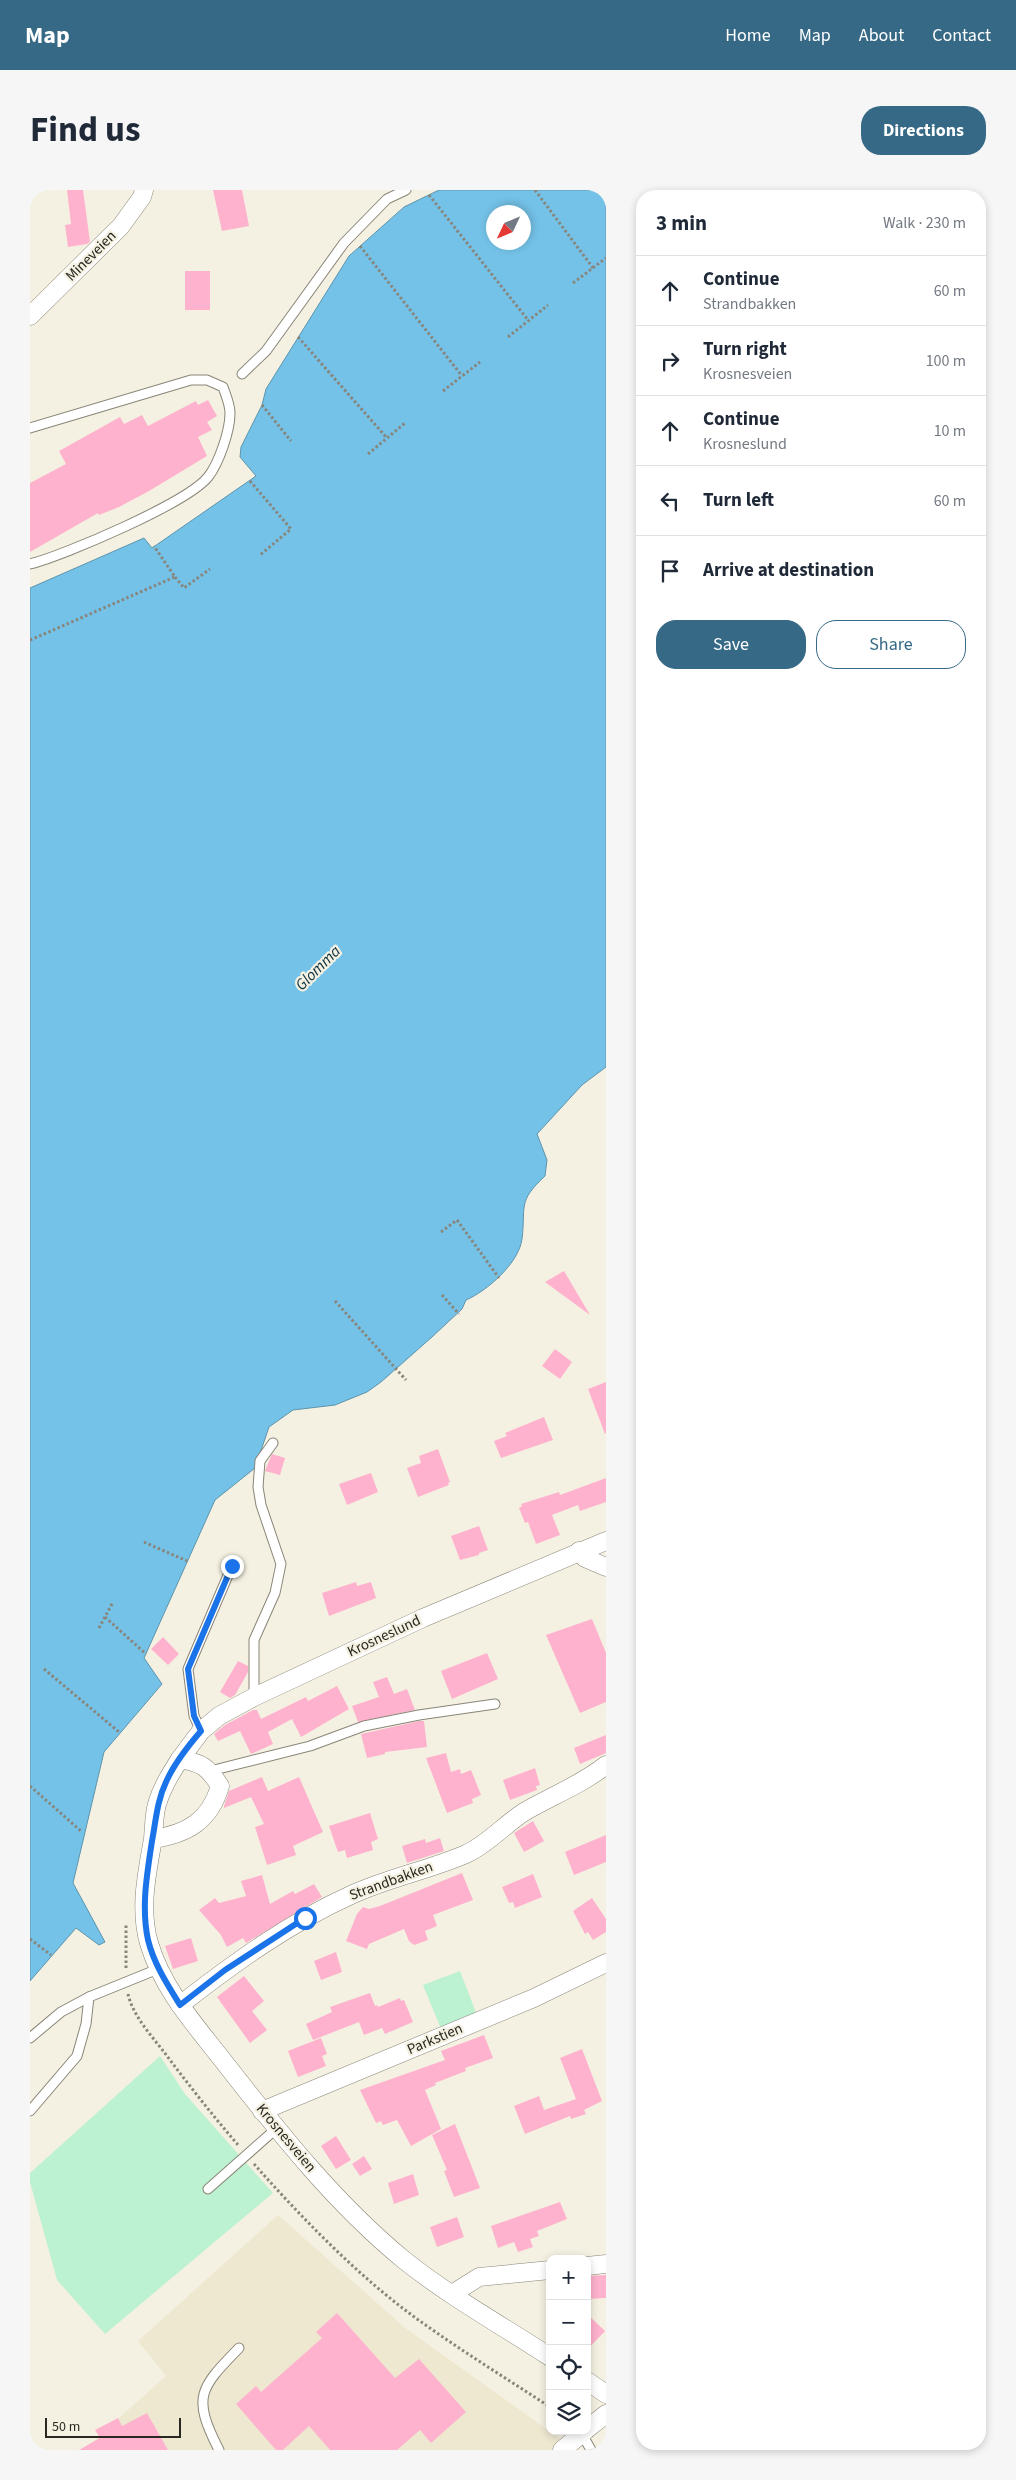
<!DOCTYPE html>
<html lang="en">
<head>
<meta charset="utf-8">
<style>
	body { margin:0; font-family:"Source Sans 3",sans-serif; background:#f6f6f7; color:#1f2937 }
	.controls { position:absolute; right:15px; bottom:15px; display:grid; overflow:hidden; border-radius:10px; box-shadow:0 2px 8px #0003 }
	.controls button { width:45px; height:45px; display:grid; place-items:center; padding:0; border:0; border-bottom:1px solid #e0e1e3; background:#fff; color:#1f2937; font:25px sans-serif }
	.compass { position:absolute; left:456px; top:15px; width:45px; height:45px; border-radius:50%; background:#fff; box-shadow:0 2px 8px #0003; rotate:226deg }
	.scale { position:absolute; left:15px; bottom:12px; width:136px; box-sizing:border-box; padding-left:5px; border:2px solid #282721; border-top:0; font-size:14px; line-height:18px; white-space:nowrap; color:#282721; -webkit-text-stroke:4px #f5f1e2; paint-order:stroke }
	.stop { position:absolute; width:15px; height:15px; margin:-11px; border:4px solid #1a73e8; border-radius:50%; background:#fff }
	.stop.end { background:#1a73e8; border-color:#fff; box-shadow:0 1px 5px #0008 }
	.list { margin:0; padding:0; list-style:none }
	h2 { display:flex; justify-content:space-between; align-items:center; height:65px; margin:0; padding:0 20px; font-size:21px }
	h2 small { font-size:16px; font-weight:400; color:#747a83 }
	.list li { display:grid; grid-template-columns:32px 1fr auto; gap:15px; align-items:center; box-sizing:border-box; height:70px; padding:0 20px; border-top:1px solid #e0e1e3 }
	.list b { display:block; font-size:19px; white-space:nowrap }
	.list p { margin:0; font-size:16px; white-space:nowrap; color:#747a83 }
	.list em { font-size:16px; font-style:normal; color:#747a83 }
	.actions { display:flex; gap:10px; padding:15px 20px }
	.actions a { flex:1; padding:11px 0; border:1px solid #356986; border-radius:20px; text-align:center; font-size:18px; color:#356986 }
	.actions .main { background:#356986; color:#fff }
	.icon { flex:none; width:28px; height:28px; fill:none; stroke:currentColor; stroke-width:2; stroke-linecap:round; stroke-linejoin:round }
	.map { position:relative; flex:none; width:576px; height:2260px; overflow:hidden; border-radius:20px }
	header { display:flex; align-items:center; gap:30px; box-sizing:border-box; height:70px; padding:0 25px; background:#356986; color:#fff }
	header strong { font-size:24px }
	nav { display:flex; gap:28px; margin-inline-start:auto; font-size:18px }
	.intro { display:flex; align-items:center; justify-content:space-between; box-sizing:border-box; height:120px; padding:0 30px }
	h1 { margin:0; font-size:35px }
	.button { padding:12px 22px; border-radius:20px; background:#356986; color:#fff; font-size:18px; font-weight:700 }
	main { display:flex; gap:30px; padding:0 30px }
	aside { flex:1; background:#fff; border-radius:20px; box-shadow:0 2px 8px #0003 }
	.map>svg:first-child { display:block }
	.built { fill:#eee8d1 }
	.green { fill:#bcf1d1 }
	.water { fill:#74c2e8; stroke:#5d94ac; fill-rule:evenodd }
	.building { fill:#feb2cd }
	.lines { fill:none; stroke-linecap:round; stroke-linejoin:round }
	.service-casing { stroke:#898577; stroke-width:11 }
	.minor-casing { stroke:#898577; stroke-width:19 }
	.path { stroke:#88867c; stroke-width:3; stroke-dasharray:2.5 2.5; stroke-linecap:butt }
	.service { stroke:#fff; stroke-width:9 }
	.minor { stroke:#fff; stroke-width:18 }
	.route { stroke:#1a73e8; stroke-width:6 }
	.labels { text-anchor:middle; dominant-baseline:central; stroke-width:4.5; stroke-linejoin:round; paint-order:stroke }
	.street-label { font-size:15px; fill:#282721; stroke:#f5f1e2 }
	.water-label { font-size:16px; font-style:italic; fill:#0b303f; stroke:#f5f1e2 }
</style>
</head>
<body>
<header>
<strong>Map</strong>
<nav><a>Home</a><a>Map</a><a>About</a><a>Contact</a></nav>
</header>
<div class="intro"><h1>Find us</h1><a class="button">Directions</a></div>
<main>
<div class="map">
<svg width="576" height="2260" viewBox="0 0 576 2260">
	<rect width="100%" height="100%" fill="#f5f1e2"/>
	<polygon class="built" points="248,2025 374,2137 546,2260 53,2260 136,2186 108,2151"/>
	<g class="green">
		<polygon points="430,1781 447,1825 411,1839 393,1795"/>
		<polygon points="130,1866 155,1904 243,2003 75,2144 27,2090 0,1992 0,1983"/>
	</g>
	<path class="water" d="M409,0H576V877L552,895L507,944L517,970L515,986C487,1012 496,1016 492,1049C489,1073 457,1101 436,1110L432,1119L402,1147L351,1192L337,1202L305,1215L263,1220L239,1237L225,1278L185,1310L114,1468L132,1494L74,1562L43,1693L75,1752L69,1755L46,1738L0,1791V398L114,348L122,358L226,286L210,267L211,257L232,215L236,199L319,66L374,17ZM463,22H493V52H463Z"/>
	<g class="building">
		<polygon points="37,0 53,0 60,52 57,54 38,57 35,35 41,34"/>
		<polygon points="183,0 212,0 219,36 192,41"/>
		<rect x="155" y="81" width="25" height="39"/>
		<polygon points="178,210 187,226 177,232 182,240 168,247 177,266 119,301 89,317 69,325 68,323 0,362 0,293 36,274 29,261 90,227 94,234 112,225 118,236 166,211 168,215"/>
		<polygon points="534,1081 560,1125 515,1092"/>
		<polygon points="525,1159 542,1172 530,1189 512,1176"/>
		<polygon points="576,1192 576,1243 575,1244 558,1199"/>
		<polygon points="514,1227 523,1250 471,1268 464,1251 477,1246 475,1243"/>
		<polygon points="408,1259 420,1292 418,1293 419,1295 388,1307 377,1278 391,1273 389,1266"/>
		<polygon points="242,1264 255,1268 250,1285 235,1281"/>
		<polygon points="341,1283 348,1302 317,1315 309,1294"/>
		<polygon points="576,1288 576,1312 550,1321 548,1315 522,1325 530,1345 506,1354 498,1332 495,1333 489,1318 492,1316 491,1314 529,1302 530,1305"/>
		<polygon points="449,1336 458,1360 449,1363 449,1365 430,1370 421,1346"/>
		<polygon points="326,1392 327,1396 341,1392 346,1408 299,1426 292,1403"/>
		<polygon points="562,1429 576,1463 576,1512 550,1523 516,1445"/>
		<polygon points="133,1447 149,1464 138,1475 121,1459"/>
		<polygon points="457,1463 468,1489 422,1509 411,1481"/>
		<polygon points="208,1471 218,1476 218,1482 205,1505 200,1508 190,1502"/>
		<polygon points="357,1487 364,1504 377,1499 385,1520 328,1532 322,1516 349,1507 343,1492"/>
		<polygon points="307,1496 319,1519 271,1547 262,1529 238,1542 243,1554 221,1564 210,1541 188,1551 184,1544 195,1535 223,1520 227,1520 231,1529 276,1507 278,1511"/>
		<polygon points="389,1531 394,1531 397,1557 355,1562 355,1564 337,1568 331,1544"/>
		<polygon points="576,1545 576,1563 550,1574 544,1558"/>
		<polygon points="416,1563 421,1582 430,1579 431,1584 441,1580 451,1605 442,1609 443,1613 417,1623 396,1568"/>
		<polygon points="505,1578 510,1595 506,1596 507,1600 480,1610 473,1590"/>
		<polygon points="232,1587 238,1601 269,1587 293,1642 263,1656 266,1665 237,1675 225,1637 234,1634 221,1607 194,1618 194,1616 199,1601"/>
		<polygon points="340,1623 348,1649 341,1652 343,1660 317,1668 315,1660 308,1662 299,1636"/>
		<polygon points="503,1631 514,1651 494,1662 484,1643"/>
		<polygon points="576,1645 576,1672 544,1685 535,1662"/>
		<polygon points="410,1648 414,1661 377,1673 372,1656 395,1649 396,1653"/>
		<polygon points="432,1683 443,1710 403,1725 407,1736 395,1741 398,1750 384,1755 379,1751 374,1739 339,1754 337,1759 316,1751 327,1724 333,1717 339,1719 350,1716"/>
		<polygon points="503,1684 512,1707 485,1718 483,1712 479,1713 472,1697"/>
		<polygon points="232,1685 240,1714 263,1701 265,1704 284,1694 292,1707 216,1753 213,1748 197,1757 191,1745 169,1720 185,1708 189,1713 216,1706 211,1691"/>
		<polygon points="562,1708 576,1729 576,1742 563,1750 558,1742 555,1744 543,1721"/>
		<polygon points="161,1748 168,1771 143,1779 135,1756"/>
		<polygon points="306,1762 312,1782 291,1790 284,1771"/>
		<polygon points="214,1786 234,1811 222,1821 237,1840 220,1853 187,1807"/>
		<polygon points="340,1803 345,1816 347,1815 348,1817 370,1808 371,1811 374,1810 383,1832 355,1844 352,1838 334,1845 329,1832 283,1850 276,1834 302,1822 300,1817"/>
		<polygon points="454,1845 463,1868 435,1878 436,1881 405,1893 406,1895 395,1900 411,1939 381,1956 367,1930 353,1935 351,1931 346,1933 330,1900 415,1870 411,1861"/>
		<polygon points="291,1848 297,1864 292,1866 296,1876 268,1887 258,1861"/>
		<polygon points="552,1859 572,1911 554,1920 556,1924 541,1929 540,1926 495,1944 484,1916 509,1906 514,1920 546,1909 530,1868"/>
		<polygon points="425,1934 450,1998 424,2007 414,1981 417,1980 402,1945"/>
		<polygon points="306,1946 321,1970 306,1979 291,1956"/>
		<polygon points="334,1966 342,1979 330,1986 322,1974"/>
		<polygon points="383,1984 389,2005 364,2014 358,1993"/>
		<polygon points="530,2012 537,2029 507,2041 509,2046 500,2049 503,2057 488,2062 484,2052 468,2058 461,2036"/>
		<polygon points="427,2027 434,2047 407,2057 400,2037"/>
		<polygon points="576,2085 576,2108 557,2109 557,2086"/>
		<polygon points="307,2123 365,2188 389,2169 436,2222 401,2253 390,2240 367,2260 300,2260 279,2236 253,2260 246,2260 206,2214 226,2196 231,2202 292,2148 286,2142"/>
		<polygon points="557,2124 575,2141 557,2160"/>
		<polygon points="117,2223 138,2260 49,2260 70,2248 65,2240 88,2228 92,2236"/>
	</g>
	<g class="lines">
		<g class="service-casing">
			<g id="service">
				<polyline points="212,184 236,161 314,53 357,9 376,0"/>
				<path d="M0,238L161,190H177L193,197C196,206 200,214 200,223C200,241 189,273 178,287C157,313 35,365 0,374"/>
				<polyline points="224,1507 224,1450 245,1403 251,1374 231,1315 228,1297 230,1271 243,1253"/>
				<polyline points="171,1541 164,1526 158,1479 202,1376"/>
				<polyline points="180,1581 280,1556 334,1536 389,1525 465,1514"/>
				<polyline points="0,1848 31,1822 59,1807 128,1779"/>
				<polyline points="0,1921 47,1866 56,1834 59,1807"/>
				<polyline points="178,1999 247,1938"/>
				<polyline points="552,2244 561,2260"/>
				<path d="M189,2260C162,2207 169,2199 209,2158"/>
			</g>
		</g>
		<g class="minor-casing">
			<g id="minor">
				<polyline points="0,126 91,36 112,7 114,0"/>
				<polyline points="549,1361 555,1368 576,1377"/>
				<polyline points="150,1569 171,1541 189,1526 224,1507 393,1428 576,1351"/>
				<path d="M123,1649C157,1644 180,1631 190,1596C178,1577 172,1573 150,1569C141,1583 132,1597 127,1614C124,1625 124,1637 123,1649C117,1683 109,1719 119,1753C133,1801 168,1838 198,1877C252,1946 306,2014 374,2070C419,2106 471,2135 520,2167"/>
				<path d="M150,1815C204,1773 259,1733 321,1705C358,1688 399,1680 436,1664C458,1654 474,1635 494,1622C521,1606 551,1595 576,1575"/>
				<polyline points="232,1921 504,1808 576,1773"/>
				<polyline points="557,2076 576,2074"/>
				<polyline points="422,2104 449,2087 520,2080"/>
				<polyline points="557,2191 576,2204"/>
				<polyline points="557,2239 576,2224"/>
				<polyline points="532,2260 555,2241"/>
			</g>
		</g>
		<g class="path">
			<polyline points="505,0 563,78"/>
			<polyline points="399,5 498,130"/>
			<polyline points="330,56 432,186"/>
			<polyline points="543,93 576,68"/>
			<polyline points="268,147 357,248"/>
			<polyline points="478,147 518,115"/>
			<polyline points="413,201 450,172"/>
			<polyline points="232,215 261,251"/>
			<polyline points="338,264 375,233"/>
			<polyline points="220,291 261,339 230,365"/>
			<polyline points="145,387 154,398 180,379"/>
			<polyline points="0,450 145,387 124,356"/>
			<polyline points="411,1042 427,1030 469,1088"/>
			<polyline points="412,1105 429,1124"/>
			<polyline points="305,1111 376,1190"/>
			<polyline points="114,1352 157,1371"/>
			<polyline points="75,1427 116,1464"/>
			<polyline points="69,1438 83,1412"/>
			<polyline points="14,1479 89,1542"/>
			<polyline points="0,1596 52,1642"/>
			<polyline points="0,1749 21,1765"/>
			<polyline points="96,1778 96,1734"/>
			<path d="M98,1804C103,1826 121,1845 134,1862C158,1894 183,1926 209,1956"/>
			<path d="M224,1974C272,2028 325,2083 383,2126C427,2158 474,2187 520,2217"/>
		</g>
		<use href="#service" class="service"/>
		<use href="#minor" class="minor"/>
	</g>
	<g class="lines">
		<path class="route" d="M202,1376L158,1479L164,1526L171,1541C158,1556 144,1574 136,1592C127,1611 126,1630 122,1651C117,1684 111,1717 118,1750C124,1774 137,1794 150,1815L195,1780L275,1728"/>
	</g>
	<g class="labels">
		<g class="street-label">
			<text transform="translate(61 66) rotate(-45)">Mineveien</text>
			<text transform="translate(354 1446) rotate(-25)">Krosneslund</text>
			<text transform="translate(361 1691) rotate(-20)">Strandbakken</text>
			<text transform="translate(405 1849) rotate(-23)">Parkstien</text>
			<text transform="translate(256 1948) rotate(50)">Krosnesveien</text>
		</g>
		<g class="water-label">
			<text transform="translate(288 778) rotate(-45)">Glomma</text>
		</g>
	</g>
</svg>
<div class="controls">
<button>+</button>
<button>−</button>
<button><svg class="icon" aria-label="locate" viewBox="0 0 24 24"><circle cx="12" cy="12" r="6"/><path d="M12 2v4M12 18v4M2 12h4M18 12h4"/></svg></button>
<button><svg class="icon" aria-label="layers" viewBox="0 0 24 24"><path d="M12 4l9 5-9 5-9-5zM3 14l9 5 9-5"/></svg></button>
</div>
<svg class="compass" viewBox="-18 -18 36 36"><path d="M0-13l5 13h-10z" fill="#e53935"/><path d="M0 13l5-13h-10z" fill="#747a83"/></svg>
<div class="scale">50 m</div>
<div class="stop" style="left:275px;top:1728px"></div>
<div class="stop end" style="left:202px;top:1376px"></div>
</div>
<aside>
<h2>3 min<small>Walk · 230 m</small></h2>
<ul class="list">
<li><svg class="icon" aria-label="ahead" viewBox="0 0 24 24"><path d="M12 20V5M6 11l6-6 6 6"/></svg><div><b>Continue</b><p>Strandbakken</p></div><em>60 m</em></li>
<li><svg class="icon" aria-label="right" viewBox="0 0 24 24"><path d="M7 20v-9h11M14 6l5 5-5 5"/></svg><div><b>Turn right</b><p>Krosnesveien</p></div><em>100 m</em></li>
<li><svg class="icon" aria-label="ahead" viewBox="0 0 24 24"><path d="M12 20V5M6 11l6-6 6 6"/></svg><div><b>Continue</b><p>Krosneslund</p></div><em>10 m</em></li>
<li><svg class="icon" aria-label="left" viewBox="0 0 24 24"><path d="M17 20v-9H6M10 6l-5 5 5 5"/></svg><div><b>Turn left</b></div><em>60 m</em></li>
<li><svg class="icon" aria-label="arrive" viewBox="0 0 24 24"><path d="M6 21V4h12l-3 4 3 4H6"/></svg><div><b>Arrive at destination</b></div></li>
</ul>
<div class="actions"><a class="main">Save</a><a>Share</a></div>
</aside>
</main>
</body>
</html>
